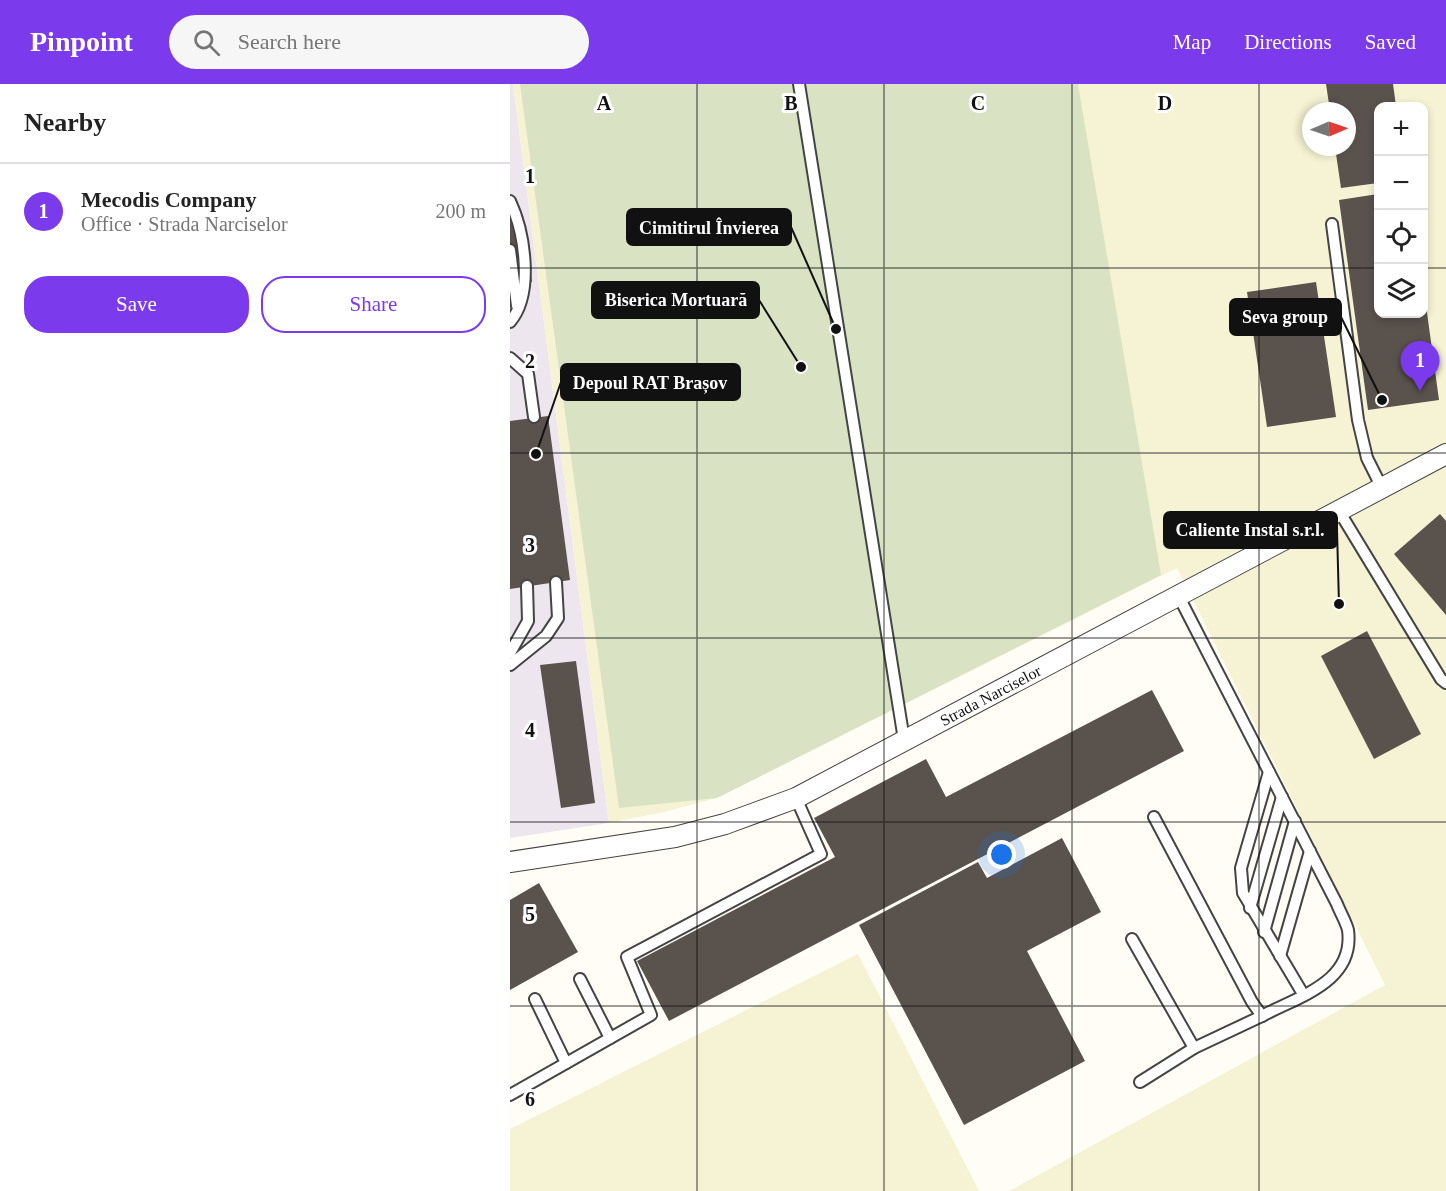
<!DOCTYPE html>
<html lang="en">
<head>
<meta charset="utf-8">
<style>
	body { margin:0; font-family:"Times New Roman",serif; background:#f6f6f6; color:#222 }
	.controls { position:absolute; right:18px; top:18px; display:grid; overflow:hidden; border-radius:12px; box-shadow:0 3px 9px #0003 }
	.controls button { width:54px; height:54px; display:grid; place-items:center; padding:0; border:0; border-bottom:2px solid #e0e0e0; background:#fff; color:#222; font:30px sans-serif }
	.compass { position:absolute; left:792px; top:18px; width:54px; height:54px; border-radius:50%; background:#fff; box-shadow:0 3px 9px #0003; rotate:88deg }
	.you { position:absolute; left:492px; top:771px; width:21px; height:21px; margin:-15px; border:4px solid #fff; border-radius:50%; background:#1a73e8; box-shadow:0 0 0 9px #1a73e833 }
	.badge { display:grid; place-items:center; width:39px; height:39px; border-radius:50%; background:#7c3aed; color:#fff; font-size:20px; font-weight:700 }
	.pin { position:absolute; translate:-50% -50px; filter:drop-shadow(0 2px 3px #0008) }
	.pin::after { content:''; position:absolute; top:32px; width:21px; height:18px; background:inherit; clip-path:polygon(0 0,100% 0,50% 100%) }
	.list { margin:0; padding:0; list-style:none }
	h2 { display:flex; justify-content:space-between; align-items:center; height:78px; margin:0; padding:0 24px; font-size:26px }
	h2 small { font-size:20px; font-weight:400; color:#767676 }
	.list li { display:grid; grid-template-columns:39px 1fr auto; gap:18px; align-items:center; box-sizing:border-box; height:96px; padding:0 24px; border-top:2px solid #e0e0e0 }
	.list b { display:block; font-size:22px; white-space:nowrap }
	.list p { margin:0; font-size:20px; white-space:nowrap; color:#767676 }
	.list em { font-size:20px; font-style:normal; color:#767676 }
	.actions { display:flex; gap:12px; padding:18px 24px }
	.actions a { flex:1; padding:14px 0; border:2px solid #7c3aed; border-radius:24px; text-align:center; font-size:21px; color:#7c3aed }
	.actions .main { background:#7c3aed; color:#fff }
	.icon { flex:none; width:33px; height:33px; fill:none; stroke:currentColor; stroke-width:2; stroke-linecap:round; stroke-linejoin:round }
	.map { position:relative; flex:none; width:936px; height:1107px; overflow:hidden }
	header { display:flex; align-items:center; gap:36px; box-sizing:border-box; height:84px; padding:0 30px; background:#7c3aed; color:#fff }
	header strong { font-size:28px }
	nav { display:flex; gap:33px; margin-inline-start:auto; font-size:21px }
	.search { width:420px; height:54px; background:#f6f6f6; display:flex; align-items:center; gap:15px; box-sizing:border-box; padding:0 21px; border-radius:33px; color:#767676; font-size:22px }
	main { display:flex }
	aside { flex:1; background:#fff }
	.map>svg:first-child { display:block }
	.industrial { fill:#eee6ef }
	.farmland { fill:#f6f3d4; fill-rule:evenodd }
	.cemetery { fill:#d9e3c4 }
	.building { fill:#5a524d }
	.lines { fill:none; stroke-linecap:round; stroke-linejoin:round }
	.service-casing { stroke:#444; stroke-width:14 }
	.minor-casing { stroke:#444; stroke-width:22 }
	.service { stroke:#fff; stroke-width:10 }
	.minor { stroke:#fff; stroke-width:20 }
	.grid { fill:none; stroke:#111; stroke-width:1.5; stroke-opacity:0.55 }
	.labels { text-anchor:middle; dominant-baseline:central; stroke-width:6; stroke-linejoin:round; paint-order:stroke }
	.street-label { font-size:16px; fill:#111; stroke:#fff }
	.grid-label { font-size:20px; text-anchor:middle; font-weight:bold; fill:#111; stroke:#fff; stroke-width:6; stroke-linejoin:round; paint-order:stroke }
	.leader { fill:none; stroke:#111; stroke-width:2 }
	.callout-dot { fill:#111; stroke:#fff; stroke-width:2 }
	.callout { fill:#111; stroke:#111; stroke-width:2 }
	.callout-label { font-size:18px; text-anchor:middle; font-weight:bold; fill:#fff }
</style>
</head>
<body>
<header>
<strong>Pinpoint</strong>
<div class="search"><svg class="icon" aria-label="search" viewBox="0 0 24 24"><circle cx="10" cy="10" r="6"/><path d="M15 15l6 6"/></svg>Search here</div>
<nav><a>Map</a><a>Directions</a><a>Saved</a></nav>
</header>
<main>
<aside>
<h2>Nearby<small></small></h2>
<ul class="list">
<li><span class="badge">1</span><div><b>Mecodis Company</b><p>Office · Strada Narciselor</p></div><em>200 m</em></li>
</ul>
<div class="actions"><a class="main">Save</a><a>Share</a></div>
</aside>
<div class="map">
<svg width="936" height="1107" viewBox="0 0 936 1107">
	<rect width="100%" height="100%" fill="#fffdf5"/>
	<polygon class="industrial" points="0,0 3,0 99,739 0,754"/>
	<g class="farmland">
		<path d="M3,0H936V1107H499L875,901L667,484L207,714L154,728L99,739ZM868,22H914V230H868ZM801,27H837V63H801Z"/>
		<polygon points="348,870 469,1107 0,1107 0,1045"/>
	</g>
	<polygon class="cemetery" points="10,0 568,0 651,491 207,714 109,724"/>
	<g class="building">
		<polygon points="816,0 883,0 886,22 868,22 868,99 831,104 825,63 837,63 837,27 820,27"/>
		<polygon points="868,110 868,230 914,230 915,214 929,316 858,326 829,116"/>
		<polygon points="13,131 22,198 0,201 0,133"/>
		<polygon points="806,198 826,333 757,343 737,208"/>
		<polygon points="38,332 60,496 0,505 0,337"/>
		<polygon points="930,430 936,437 936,531 884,470"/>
		<polygon points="857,547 911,650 864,675 811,572"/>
		<polygon points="66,577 85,719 51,724 30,581"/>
		<polygon points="642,606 674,667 159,937 127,877 325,773 304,734 416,675 436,713"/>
		<polygon points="552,754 591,828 517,867 575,977 454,1041 349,841 468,778 477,794"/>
		<polygon points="29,799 68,868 0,906 0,816"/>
	</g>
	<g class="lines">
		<g class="service-casing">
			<g id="service">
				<polyline points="289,0 394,656"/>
				<path d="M0,117C15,149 24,210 0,238"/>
				<polyline points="822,140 848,336 857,374 872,404"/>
				<polyline points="0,166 7,222"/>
				<polyline points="0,274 18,290 24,333"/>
				<polyline points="829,427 931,595 936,599"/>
				<polyline points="0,569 18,537 17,502"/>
				<polyline points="0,581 36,552 48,534 46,498"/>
				<polyline points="759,688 731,784 733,809 793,910"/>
				<path d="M644,733L742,918L752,932C789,912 845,898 838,846C836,838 830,828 827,820L668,511"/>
				<polyline points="740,824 772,713"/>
				<polyline points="754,848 785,737"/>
				<polyline points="622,855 684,964"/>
				<polyline points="770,872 800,767"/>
				<polyline points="70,895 100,954"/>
				<polyline points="25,915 56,979"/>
				<polyline points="630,998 684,964 752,932"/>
				<polyline points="0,1011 141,931 117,873 311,770 286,714"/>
			</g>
		</g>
		<g class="minor-casing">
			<g id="minor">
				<path id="s1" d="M0,778L165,753L215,740L286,714L936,370"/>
			</g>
		</g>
		<use href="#service" class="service"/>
		<use href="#minor" class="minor"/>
	</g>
	<path class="grid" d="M187,0V1107M374,0V1107M562,0V1107M749,0V1107M0,184H868M914,184H936M0,369H936M0,554H936M0,738H936M0,922H936"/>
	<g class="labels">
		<g class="street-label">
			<text stroke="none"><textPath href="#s1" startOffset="514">Strada Narciselor</textPath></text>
		</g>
	</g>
	<g class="grid-label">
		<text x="94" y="26">A</text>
		<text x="281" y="26">B</text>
		<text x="468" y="26">C</text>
		<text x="655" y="26">D</text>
		<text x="20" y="99">1</text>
		<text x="20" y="284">2</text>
		<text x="20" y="468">3</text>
		<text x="20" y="653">4</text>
		<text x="20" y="837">5</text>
		<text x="20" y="1022">6</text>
	</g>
	<path class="leader" d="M326 245L281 143M291 283L249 216M872 316L831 233M26 370L51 298M829 520L827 446"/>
	<g class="callout-dot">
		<circle cx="326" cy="245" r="6"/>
		<circle cx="291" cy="283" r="6"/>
		<circle cx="872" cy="316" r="6"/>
		<circle cx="26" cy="370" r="6"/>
		<circle cx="829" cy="520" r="6"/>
	</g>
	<g class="callout">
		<rect x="117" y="125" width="164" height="36" rx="6"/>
		<rect x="82" y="198" width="167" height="36" rx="6"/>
		<rect x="720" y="215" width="111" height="36" rx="6"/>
		<rect x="51" y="280" width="179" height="36" rx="6"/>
		<rect x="654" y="428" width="173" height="36" rx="6"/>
	</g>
	<g class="callout-label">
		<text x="199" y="150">Cimitirul Învierea</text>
		<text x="166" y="222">Biserica Mortuară</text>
		<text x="775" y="239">Seva group</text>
		<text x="140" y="305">Depoul RAT Brașov</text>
		<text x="740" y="452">Caliente Instal s.r.l.</text>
	</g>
</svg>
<div class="controls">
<button>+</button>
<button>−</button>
<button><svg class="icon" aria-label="locate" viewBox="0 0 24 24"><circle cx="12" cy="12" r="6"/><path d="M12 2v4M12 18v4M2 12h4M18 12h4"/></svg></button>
<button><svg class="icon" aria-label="layers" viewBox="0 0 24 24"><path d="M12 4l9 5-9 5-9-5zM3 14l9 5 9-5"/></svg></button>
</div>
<svg class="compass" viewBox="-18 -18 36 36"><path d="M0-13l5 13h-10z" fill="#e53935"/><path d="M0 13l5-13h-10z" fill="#767676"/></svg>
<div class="you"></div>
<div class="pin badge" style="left:910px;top:307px">1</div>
</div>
</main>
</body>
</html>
